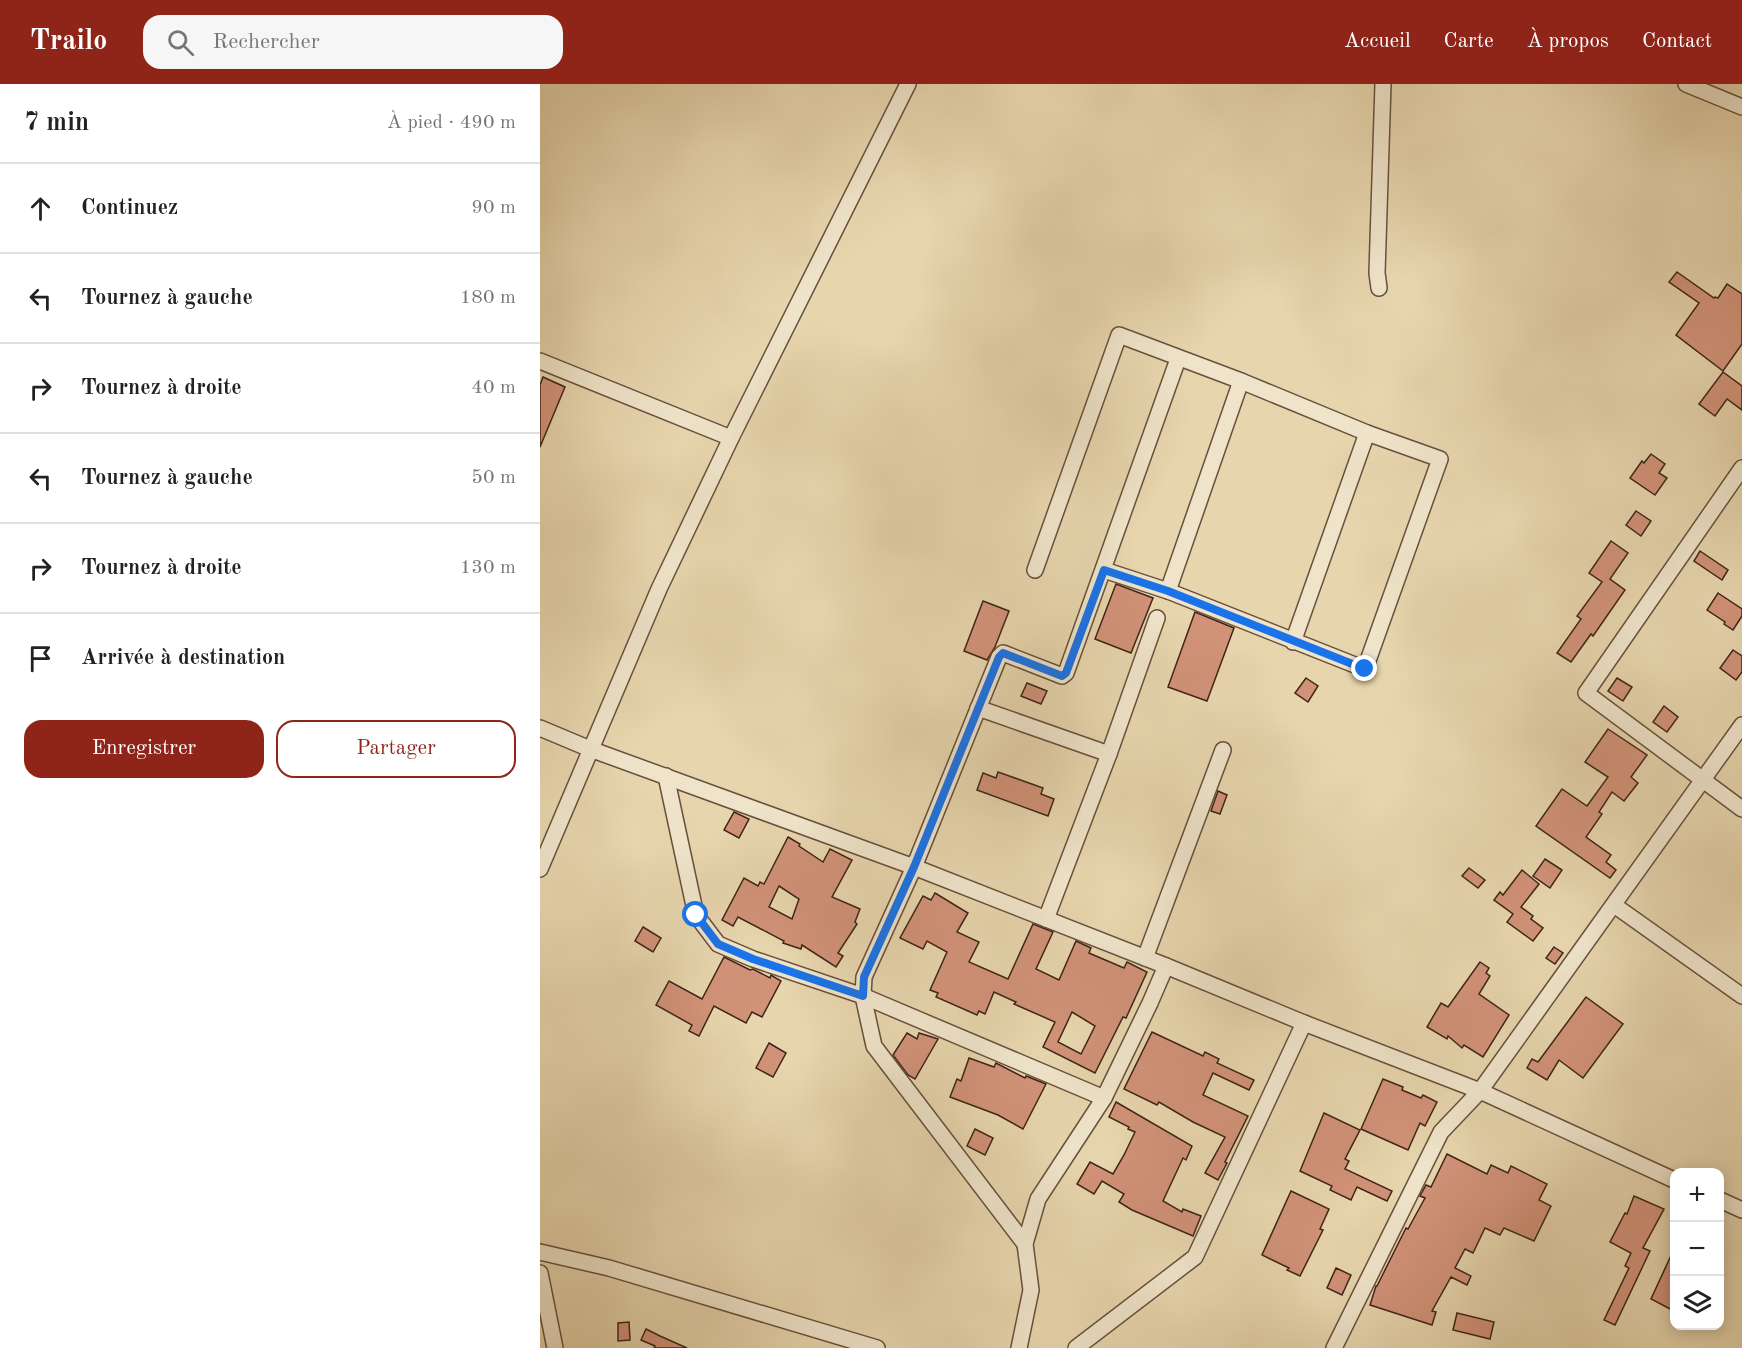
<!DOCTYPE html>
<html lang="fr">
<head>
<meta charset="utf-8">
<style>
	body { margin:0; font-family:"Old Standard TT",serif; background:#f6f6f6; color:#222 }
	.controls { position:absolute; right:18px; bottom:18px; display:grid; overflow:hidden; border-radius:12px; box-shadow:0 3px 15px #0003 }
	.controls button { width:54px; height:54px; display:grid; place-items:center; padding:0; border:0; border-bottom:2px solid #e0e0e0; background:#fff; color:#222; font:30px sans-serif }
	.stop { position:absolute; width:18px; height:18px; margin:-14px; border:4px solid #1a73e8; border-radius:50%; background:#fff }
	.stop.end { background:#1a73e8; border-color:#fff; box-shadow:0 2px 6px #0008 }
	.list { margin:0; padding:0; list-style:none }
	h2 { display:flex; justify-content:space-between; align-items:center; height:78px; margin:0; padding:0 24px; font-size:26px }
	h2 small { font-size:20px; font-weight:400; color:#767676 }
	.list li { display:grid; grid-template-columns:39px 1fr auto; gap:18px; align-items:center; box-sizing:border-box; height:90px; padding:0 24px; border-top:2px solid #e0e0e0 }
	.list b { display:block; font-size:22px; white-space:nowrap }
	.list em { font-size:20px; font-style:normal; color:#767676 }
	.actions { display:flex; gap:12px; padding:18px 24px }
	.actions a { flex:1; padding:14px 0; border:2px solid #8f2418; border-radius:18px; text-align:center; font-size:21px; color:#8f2418 }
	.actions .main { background:#8f2418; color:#fff }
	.icon { flex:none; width:33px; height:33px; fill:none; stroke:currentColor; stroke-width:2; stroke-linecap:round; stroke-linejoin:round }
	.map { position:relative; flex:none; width:1202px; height:1264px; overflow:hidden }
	header { display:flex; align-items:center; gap:36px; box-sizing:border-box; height:84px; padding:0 30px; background:#8f2418; color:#fff }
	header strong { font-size:28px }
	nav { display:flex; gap:33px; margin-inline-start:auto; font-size:21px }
	.search { width:420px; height:54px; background:#f6f6f6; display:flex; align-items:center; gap:15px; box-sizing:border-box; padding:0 21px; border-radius:18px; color:#767676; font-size:22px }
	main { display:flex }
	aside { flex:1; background:#fff }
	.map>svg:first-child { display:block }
	.building { fill:#d19278; stroke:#3e2418; stroke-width:1.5; fill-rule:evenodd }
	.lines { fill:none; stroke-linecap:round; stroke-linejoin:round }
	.minor-casing { stroke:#68503d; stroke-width:18 }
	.minor { stroke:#efe4ca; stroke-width:15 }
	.route { stroke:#1a73e8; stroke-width:8 }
</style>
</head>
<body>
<header>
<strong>Trailo</strong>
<div class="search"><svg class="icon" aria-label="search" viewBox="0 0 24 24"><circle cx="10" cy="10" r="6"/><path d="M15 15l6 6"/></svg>Rechercher</div>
<nav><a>Accueil</a><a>Carte</a><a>À propos</a><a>Contact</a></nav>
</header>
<main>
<aside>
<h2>7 min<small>À pied · 490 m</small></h2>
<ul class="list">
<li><svg class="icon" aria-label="ahead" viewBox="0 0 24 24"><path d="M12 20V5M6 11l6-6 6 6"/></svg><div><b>Continuez</b></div><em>90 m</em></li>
<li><svg class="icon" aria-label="left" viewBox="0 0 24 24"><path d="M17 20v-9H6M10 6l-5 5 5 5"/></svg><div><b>Tournez à gauche</b></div><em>180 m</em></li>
<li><svg class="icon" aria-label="right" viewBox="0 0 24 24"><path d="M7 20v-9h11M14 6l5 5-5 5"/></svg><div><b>Tournez à droite</b></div><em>40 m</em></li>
<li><svg class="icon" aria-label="left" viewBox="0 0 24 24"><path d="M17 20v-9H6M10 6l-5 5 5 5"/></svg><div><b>Tournez à gauche</b></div><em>50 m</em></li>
<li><svg class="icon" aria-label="right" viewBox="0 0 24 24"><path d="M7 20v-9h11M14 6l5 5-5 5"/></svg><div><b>Tournez à droite</b></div><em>130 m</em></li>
<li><svg class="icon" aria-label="arrive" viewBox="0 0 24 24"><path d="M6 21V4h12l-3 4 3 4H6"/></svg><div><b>Arrivée à destination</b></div></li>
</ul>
<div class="actions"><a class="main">Enregistrer</a><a>Partager</a></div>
</aside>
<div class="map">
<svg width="1202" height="1264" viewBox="0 0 1202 1264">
	<rect width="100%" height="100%" fill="#e7d5ad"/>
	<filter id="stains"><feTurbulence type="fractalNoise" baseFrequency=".00333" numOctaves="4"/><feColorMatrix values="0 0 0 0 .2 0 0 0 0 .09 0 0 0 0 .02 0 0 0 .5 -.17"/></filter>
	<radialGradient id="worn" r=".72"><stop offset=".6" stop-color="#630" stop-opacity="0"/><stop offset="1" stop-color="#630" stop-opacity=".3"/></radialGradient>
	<g class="building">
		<polygon points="1137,188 1174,214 1175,213 1178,214 1187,200 1202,210 1202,260 1183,287 1136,251 1159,219 1129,198"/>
		<polygon points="1183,288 1202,302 1202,326 1187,315 1175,332 1159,320"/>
		<polygon points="3,293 25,303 0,363 0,301"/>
		<polygon points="1111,370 1125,380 1119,389 1127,394 1115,411 1090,394 1102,377 1104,379"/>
		<polygon points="1096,427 1111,437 1101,452 1086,441"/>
		<polygon points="1071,457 1088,469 1070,495 1085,506 1053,552 1051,550 1031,578 1017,569 1041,535 1037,532 1062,498 1049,489"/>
		<polygon points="1160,467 1188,486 1182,496 1154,477"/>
		<polygon points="576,500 613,514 591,569 555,555"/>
		<polygon points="1178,509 1202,525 1202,532 1193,546 1184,540 1185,538 1167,526"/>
		<polygon points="443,517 469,527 455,563 447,576 424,567"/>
		<polygon points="655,528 694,544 667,617 628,603"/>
		<polygon points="1193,566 1202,572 1202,588 1196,596 1180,584"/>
		<polygon points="766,594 778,602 768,618 755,609"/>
		<polygon points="1077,594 1092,603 1083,617 1068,607"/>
		<polygon points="487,599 507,607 501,620 481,612"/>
		<polygon points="1124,622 1138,633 1127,648 1113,638"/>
		<polygon points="1068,645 1107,671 1091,693 1098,699 1084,717 1072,708 1059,728 1062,730 1046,753 1071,771 1066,778 1076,786 1070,794 996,742 1022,705 1047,722 1068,693 1045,678"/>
		<polygon points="458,688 503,704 501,710 514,715 508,732 437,706 443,689 456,694"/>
		<polygon points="678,707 687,711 680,730 671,727"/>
		<polygon points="194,728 209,735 199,754 184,746"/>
		<path d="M248,753L260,760L259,762L283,778L290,765L312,776L292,813L320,825L315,838L317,840L298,869L303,872L296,883L262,861L261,865L243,859L244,857L198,833L193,842L182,836L204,794L218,802L220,798L224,800ZM239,802L259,815L252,835L229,823Z"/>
		<polygon points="1005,775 1022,786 1010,804 993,792"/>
		<polygon points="929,784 945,796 938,804 922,792"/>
		<polygon points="982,786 999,800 981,823 993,832 991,835 1003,844 993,857 967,838 973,830 954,816 960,808 963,811"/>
		<path d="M395,809L428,829L417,848L439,858L429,878L468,895L493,840L513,848L496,885L519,896L536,857L551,864L549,869L584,884L587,878L607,888L586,934L583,933L555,989L503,963L515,938L474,920L476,918L454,908L445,930L439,927L437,931L396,913L398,909L390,906L407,868L387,857L383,865L360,854L383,812L391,816ZM532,928L555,942L541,970L518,958Z"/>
		<polygon points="103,843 121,854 113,868 95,857"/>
		<polygon points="1014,863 1023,869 1015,880 1006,874"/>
		<polygon points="184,873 210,886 213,885 230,894 231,891 241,897 222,933 212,928 206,939 174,922 159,952 149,947 152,941 116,921 129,897 162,915"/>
		<polygon points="940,878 949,884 946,889 950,892 939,910 969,931 943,973 924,961 922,964 908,952 907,955 887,943 901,919 908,923"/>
		<polygon points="1046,913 1083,940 1043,994 1019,976 1007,996 987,984 992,975 998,978"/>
		<polygon points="612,948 663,972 665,968 679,975 677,979 714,996 709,1006 673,989 663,1011 708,1032 685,1078 687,1079 678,1096 665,1089 685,1053 653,1038 619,1018 617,1021 584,1005"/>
		<polygon points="367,949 377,955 379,949 398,955 375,995 368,991 353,971"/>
		<polygon points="229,959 246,969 233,993 216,984"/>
		<polygon points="429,974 454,983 456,979 485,994 486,992 506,1000 483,1045 458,1031 410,1013 417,995 421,997"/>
		<polygon points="843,995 863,1003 862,1006 881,1014 883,1011 897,1018 885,1042 880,1039 868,1066 821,1045"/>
		<polygon points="576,1018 652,1062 646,1076 643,1074 623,1117 642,1128 643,1125 661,1132 653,1152 592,1126 579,1118 584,1110 562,1097 554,1110 537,1100 550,1078 573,1090 584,1071 595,1048 588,1045 589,1043 569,1033"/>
		<polygon points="784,1029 820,1046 805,1075 809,1077 805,1085 852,1107 847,1117 817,1103 811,1116 790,1106 792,1102 760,1087"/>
		<polygon points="435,1045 453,1054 445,1071 427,1062"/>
		<polygon points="907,1070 947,1090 951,1081 968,1089 971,1082 1007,1100 999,1116 1011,1122 994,1157 964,1144 960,1151 945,1144 933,1169 925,1165 915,1184 931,1192 927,1201 911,1193 892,1227 896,1228 892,1241 830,1221 836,1202 837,1202 866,1144 868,1145 885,1114 880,1112 886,1101 891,1103"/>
		<polygon points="751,1107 789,1125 780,1145 783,1146 760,1192 747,1186 749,1184 722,1171"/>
		<polygon points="1094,1112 1124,1125 1103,1164 1110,1167 1075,1241 1064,1236 1089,1184 1085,1182 1091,1169 1070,1158 1085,1129 1087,1130"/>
		<polygon points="1134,1165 1134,1227 1111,1215"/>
		<polygon points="796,1184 811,1191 802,1211 787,1204"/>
		<polygon points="917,1229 954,1238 950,1255 913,1246"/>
		<polygon points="89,1238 90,1256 78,1257 78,1239"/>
		<polygon points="106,1245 120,1252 147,1264 114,1264 115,1262 101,1256"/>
	</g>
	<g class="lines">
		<g class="minor-casing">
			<g id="minor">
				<polyline points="1146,0 1202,23"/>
				<polyline points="839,204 837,189 843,0"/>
				<polyline points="0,277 191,354"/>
				<polyline points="1202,384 1046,609 1202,725"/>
				<polyline points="495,486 579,251 701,297 827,349 900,375 825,585 628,507 564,486"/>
				<polyline points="628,507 701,297"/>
				<polyline points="753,558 827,349"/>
				<polyline points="438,624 569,670"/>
				<polyline points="0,644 50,665 374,783 626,882 764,939 940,1007 1134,1096"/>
				<polyline points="126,692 156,831 178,860 213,875 323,912 564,1014"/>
				<polyline points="0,785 119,505 191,354 368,0"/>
				<polyline points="1074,821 1202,912"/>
				<polyline points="506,835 569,670 617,534"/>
				<polyline points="605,874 683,666"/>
				<polyline points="1180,1116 1202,1126"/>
				<polyline points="485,1160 334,962 323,912 324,893 374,783 459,573 463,569 522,592 526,589 638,275"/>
				<polyline points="0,1168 69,1184 337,1264"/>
				<polyline points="0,1189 15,1264"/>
				<polyline points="479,1264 491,1206 485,1160 498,1115 564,1014 610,919 626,882"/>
				<polyline points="536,1264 655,1173 764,939"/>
				<polyline points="794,1264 901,1048 940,1007 1202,641"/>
			</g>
		</g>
		<use href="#minor" class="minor"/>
	</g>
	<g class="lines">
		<polyline class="route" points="156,831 178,860 213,875 323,912 324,893 374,783 459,573 463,569 522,592 526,589 564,486 628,507 825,585"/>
	</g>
	<rect width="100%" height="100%" filter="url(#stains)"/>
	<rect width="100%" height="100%" fill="url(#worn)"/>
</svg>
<div class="controls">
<button>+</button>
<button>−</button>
<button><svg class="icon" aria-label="layers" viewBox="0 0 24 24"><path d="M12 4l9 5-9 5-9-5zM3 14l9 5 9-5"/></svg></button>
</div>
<div class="stop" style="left:156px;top:831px"></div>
<div class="stop end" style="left:825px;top:585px"></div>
</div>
</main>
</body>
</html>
